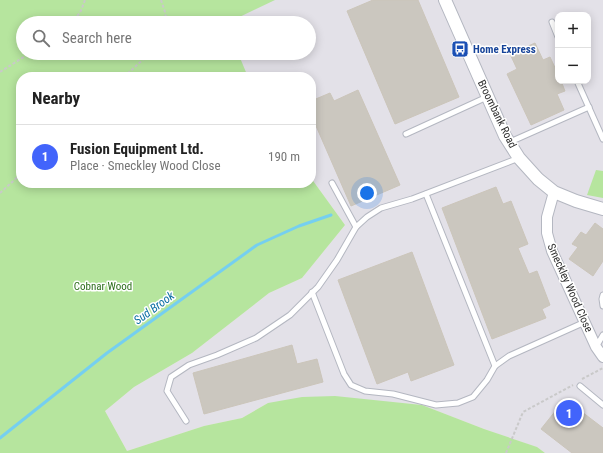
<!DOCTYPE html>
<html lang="en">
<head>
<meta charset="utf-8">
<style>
	body { margin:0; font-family:"Roboto Condensed",sans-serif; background:#f6f6f6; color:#222 }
	.controls { position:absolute; right:12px; top:12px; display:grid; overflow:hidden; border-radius:8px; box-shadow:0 2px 10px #0003 }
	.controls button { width:36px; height:36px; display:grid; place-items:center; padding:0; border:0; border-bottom:1px solid #e0e0e0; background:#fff; color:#222; font:20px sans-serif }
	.you { position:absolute; left:367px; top:193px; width:14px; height:14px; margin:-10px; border:3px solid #fff; border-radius:50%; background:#1a73e8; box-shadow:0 0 0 6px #1a73e833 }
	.badge { display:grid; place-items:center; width:26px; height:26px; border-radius:50%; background:#4264fb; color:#fff; font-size:13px; font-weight:700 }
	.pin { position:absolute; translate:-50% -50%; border:2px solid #fff; box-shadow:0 1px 4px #0006 }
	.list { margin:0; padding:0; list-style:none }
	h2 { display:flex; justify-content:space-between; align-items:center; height:52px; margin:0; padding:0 16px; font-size:17px }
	h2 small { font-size:13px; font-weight:400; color:#767676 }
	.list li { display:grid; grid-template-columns:26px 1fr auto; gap:12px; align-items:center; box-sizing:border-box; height:64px; padding:0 16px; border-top:1px solid #e0e0e0 }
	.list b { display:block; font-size:15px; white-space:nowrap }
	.list p { margin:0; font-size:13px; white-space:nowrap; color:#767676 }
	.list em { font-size:13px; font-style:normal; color:#767676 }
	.icon { flex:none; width:22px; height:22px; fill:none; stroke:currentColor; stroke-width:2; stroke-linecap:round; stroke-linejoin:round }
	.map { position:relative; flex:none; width:603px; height:453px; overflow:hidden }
	.search { position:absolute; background:#fff; box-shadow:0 2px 10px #0003; left:16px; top:16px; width:300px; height:44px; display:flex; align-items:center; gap:10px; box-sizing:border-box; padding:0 14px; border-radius:22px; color:#767676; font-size:15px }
	.panel { position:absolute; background:#fff; box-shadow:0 2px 10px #0003; left:16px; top:72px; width:300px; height:116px; border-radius:16px }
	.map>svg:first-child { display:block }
	.industrial { fill:#e3e1e8; fill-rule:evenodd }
	.green { fill:#b6e59e }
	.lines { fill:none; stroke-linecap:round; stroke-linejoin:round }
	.stream { stroke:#75cff0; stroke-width:3 }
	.building { fill:#cbc7bf; stroke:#cbc5ba }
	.service-casing { stroke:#b4b7c1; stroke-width:7 }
	.minor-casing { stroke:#b4b7c1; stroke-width:12 }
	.tertiary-casing { stroke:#b4b7c1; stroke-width:14 }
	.path { stroke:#c9c9c9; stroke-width:2; stroke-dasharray:3 2; stroke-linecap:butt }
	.service { stroke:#fff; stroke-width:5 }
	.minor { stroke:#fff; stroke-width:10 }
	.tertiary { stroke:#fff; stroke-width:12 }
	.labels { text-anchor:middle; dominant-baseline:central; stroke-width:3; stroke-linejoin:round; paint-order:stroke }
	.transit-label { font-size:11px; font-weight:bold; fill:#164399; stroke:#fff; text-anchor:start }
	.street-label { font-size:11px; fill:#2e2e2e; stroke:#fff }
	.park-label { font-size:11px; fill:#2c6e1b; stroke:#fff }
	.water-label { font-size:12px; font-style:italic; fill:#0d6fa3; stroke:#fff }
</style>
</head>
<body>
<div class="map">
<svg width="603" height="453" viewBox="0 0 603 453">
	<rect width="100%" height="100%" fill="#efe9e1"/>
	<path class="industrial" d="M183,0H603V453H545L536,447L484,429L422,405L391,402L268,403L242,418L204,426L127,451L105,411L134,387L192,353L269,293L302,278L345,225L311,178V77H239L221,53H309V23H200ZM558,15H588V81H558Z"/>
	<g class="green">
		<polygon points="0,0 275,0 227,23 23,23 23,53 238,53 248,77 21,77 21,183 311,183 311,178 345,225 302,278 269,293 192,353 134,387 105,411 127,451 204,426 242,418 268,403 302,397 335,396 422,405 484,429 537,447 545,453 0,453"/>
		<polygon points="596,170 603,171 603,198 587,195"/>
	</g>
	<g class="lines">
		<polyline class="stream" points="0,438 107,353 257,245 299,226 331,215"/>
	</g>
	<g class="building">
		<polygon points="373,0 418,0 459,97 395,124 347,11"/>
		<polygon points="535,43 543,60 550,57 558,74 558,81 561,81 565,91 557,94 564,110 531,125 507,74 517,69 510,54"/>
		<polygon points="358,90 400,185 351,206 313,119 311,120 311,101 330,93 334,101"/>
		<polygon points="496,187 503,204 511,201 528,244 518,248 529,274 537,271 550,305 542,309 546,318 492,339 442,208"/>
		<polygon points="595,223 603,229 603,261 593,276 569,259 578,247 572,244 581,232 586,235"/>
		<polygon points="412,252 454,365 411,381 408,372 377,384 338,280"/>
		<polygon points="292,345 297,364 317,359 323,382 204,414 193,373"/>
		<polygon points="565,399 603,428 603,453 572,453 541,429"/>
	</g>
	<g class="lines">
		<g class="service-casing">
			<g id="service">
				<polyline points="552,22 558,37"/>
				<polyline points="577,81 603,139"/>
				<polyline points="406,134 487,97"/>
				<polyline points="510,142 589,107"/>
				<polyline points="332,183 356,227"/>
				<polyline points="426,194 495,366"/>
				<polyline points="312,292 344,374 351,385 365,391 393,394 436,405 458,403 473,397 487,380 495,366 509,356 585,322"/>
				<polyline points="603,295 602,299 603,306"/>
				<polyline points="596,347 603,335"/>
				<polyline points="580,386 603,405"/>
				<polyline points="186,421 167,391 171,377 189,365 217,355 256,338 290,315 318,287 337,260 356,227 367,217 381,208 412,199 519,158"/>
			</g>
		</g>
		<g class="minor-casing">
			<polyline id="minor" points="554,192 547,217 547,233 552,251 596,347 603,357"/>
		</g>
		<g class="tertiary-casing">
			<polyline id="tertiary" points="445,0 505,136 519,158 538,179 554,192 576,201 603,209"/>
		</g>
		<g class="path">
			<polyline points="161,0 165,12 167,23"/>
			<polyline points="70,23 80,13 85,0"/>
			<polyline points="0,72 30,53"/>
			<polyline points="124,77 150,53"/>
			<polyline points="0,193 21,174"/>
			<polyline points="582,379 603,368"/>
			<polyline points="506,453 523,412 573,385"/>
		</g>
		<use href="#service" class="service"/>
		<use href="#minor" class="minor"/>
		<use href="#tertiary" class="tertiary"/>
	</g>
	<defs>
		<g id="bus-square" transform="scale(0.9)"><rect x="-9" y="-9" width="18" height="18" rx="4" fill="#1a4fb4" stroke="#fff"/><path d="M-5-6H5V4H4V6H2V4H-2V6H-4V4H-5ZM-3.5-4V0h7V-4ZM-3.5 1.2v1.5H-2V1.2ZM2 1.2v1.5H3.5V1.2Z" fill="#fff"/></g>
	</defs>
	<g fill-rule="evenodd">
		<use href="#bus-square" x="460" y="49"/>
	</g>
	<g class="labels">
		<g class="transit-label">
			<text x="473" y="49">Home Express</text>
		</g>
		<g class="street-label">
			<text transform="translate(497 114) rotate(64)">Broombank Road</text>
			<text transform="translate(570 288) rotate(66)">Smeckley Wood Close</text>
		</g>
		<g class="park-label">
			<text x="103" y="286">Cobnar Wood</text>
		</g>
		<g class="water-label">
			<text transform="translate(154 308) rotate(-36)">Sud Brook</text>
		</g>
	</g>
</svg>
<div class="controls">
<button>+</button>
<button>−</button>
</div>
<div class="you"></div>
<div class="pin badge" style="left:569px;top:413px">1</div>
<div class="search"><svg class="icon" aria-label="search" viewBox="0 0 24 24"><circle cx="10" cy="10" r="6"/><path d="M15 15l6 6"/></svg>Search here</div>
<section class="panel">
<h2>Nearby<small></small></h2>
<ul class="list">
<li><span class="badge">1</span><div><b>Fusion Equipment Ltd.</b><p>Place · Smeckley Wood Close</p></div><em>190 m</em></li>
</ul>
</section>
</div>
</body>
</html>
